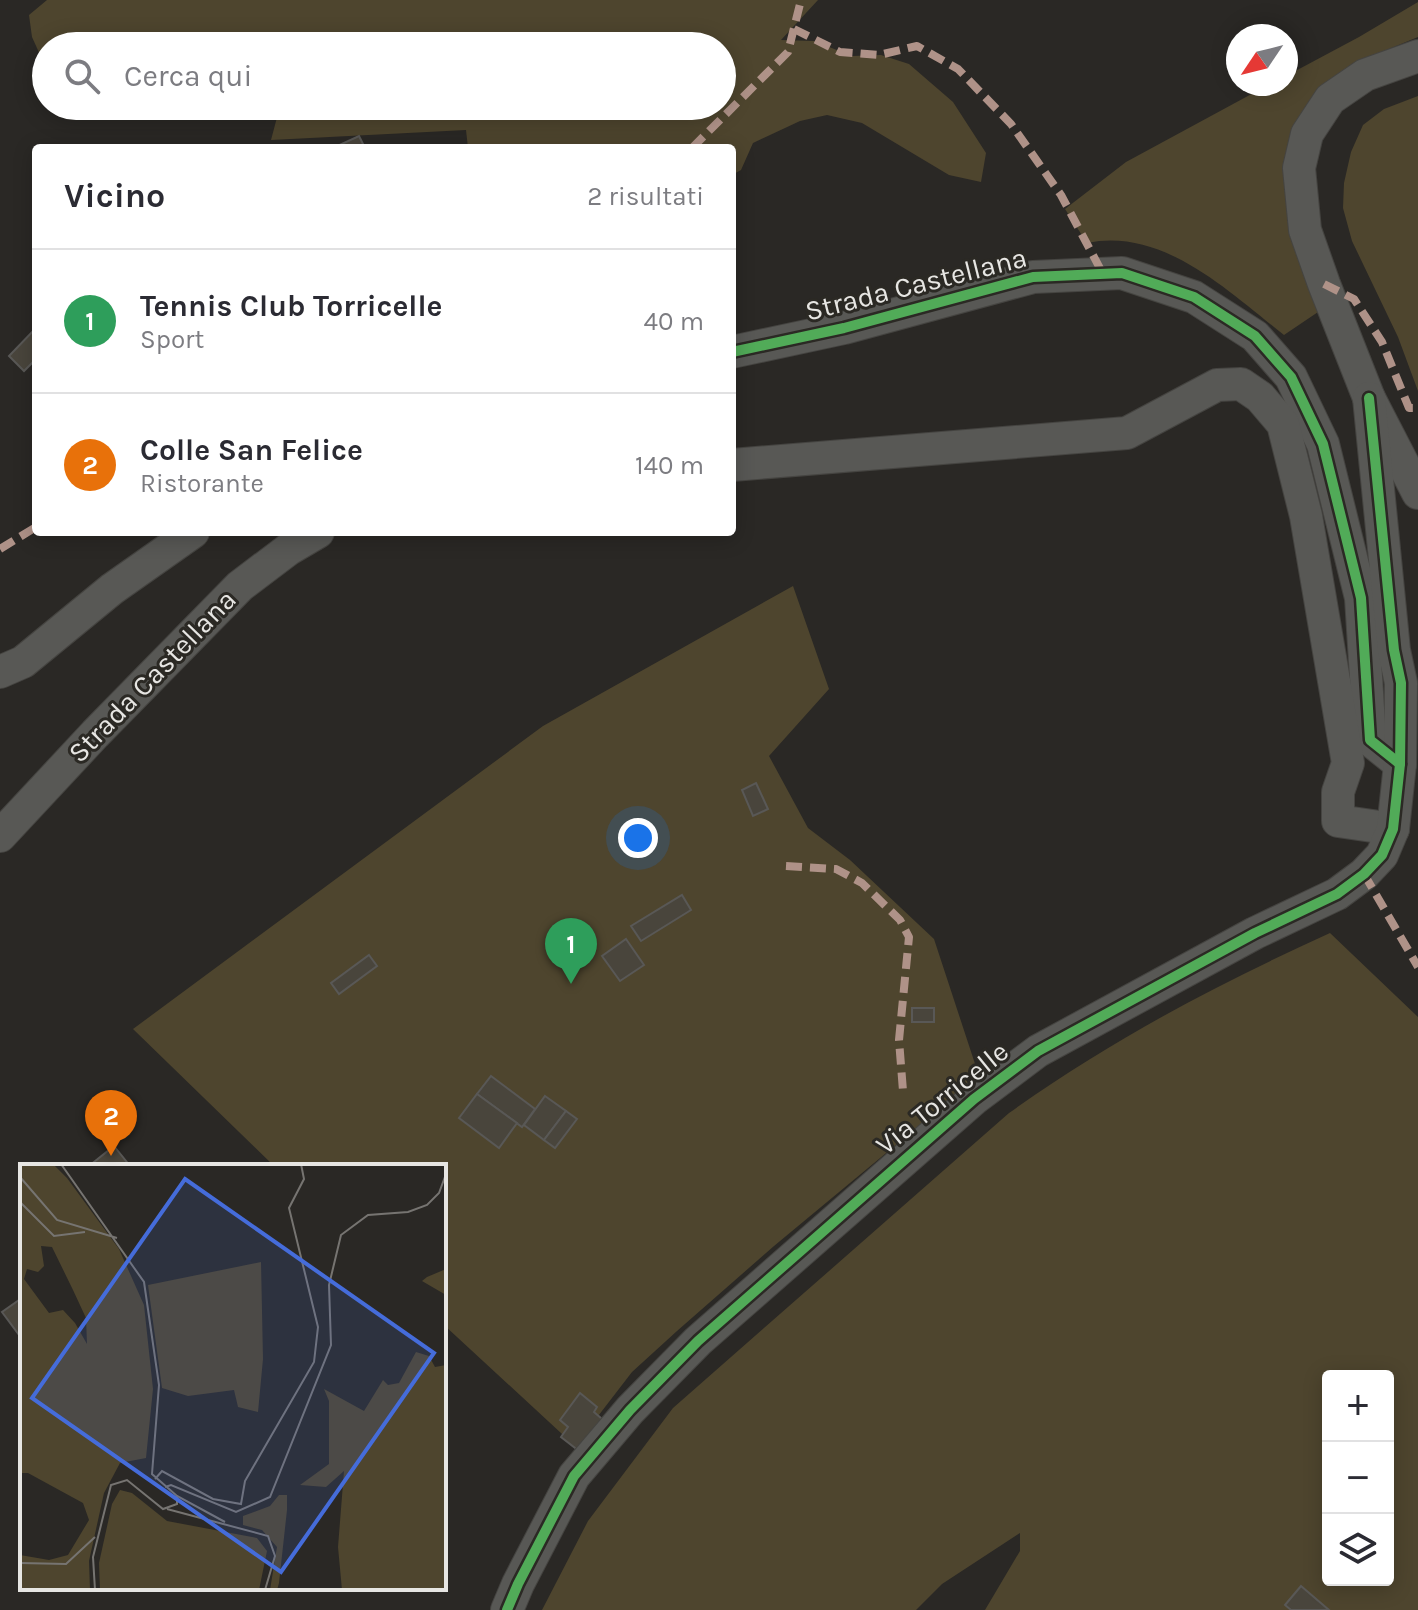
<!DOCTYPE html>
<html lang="it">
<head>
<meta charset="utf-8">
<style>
	body { margin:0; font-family:Karla,sans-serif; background:#f7f7f7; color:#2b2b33 }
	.controls { position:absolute; right:24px; bottom:24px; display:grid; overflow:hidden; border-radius:8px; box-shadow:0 4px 20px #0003 }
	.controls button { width:72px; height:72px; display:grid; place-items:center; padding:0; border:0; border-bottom:2px solid #e1e1e2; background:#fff; color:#2b2b33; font:40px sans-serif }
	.compass { position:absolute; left:1226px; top:24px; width:72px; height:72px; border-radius:50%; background:#fff; box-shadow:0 4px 20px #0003; rotate:235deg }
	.you { position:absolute; left:638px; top:838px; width:28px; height:28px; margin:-20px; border:6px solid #fff; border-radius:50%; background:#1a73e8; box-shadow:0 0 0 12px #1a73e833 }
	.badge { display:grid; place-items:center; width:52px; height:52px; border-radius:50%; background:#ea580c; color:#fff; font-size:26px; font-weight:700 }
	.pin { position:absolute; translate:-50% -66px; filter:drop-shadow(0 2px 4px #0008) }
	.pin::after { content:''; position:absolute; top:42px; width:28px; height:24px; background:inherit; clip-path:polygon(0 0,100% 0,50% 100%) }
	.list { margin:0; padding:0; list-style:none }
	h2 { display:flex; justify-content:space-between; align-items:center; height:104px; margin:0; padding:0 32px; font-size:34px }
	h2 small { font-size:26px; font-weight:400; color:#7c7c81 }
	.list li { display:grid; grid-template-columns:52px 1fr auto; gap:24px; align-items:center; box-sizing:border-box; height:144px; padding:0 32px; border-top:2px solid #e1e1e2 }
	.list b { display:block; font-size:30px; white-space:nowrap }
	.list p { margin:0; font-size:26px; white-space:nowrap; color:#7c7c81 }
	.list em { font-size:26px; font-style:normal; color:#7c7c81 }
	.icon { flex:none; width:44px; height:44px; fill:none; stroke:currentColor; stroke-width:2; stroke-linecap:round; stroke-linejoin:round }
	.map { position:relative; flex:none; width:1418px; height:1610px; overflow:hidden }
	.search { position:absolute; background:#fff; box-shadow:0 4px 20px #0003; left:32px; top:32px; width:704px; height:88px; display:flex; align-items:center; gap:20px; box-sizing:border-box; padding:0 28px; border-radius:44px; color:#7c7c81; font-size:30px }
	.panel { position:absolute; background:#fff; box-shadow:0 4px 20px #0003; left:32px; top:144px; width:704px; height:392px; border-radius:8px }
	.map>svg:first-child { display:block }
	.green { fill:#4e452e; fill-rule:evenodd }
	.building { fill:#49453c; stroke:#595856; stroke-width:2 }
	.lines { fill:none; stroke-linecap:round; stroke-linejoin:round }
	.minor-casing { stroke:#454441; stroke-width:34 }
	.minor { stroke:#585855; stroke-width:32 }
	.quiet { stroke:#af9288; stroke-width:8; stroke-dasharray:16 8; stroke-linecap:butt }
	.cycleway-casing { stroke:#2b2924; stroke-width:15 }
	.cycleway { stroke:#51ab58; stroke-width:10 }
	.labels { text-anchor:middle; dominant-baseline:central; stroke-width:6; stroke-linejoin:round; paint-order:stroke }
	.street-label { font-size:28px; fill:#e7e6e3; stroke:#2b2924 }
	.inset-road { fill:none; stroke:#767471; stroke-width:2 }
	.view { fill:#456cda; fill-opacity:0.15; stroke:#456cda; stroke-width:4 }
	.inset-edge { fill:none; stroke:#e7e6e3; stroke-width:4 }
</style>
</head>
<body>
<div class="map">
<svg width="1418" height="1610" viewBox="0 0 1418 1610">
	<rect width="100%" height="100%" fill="#2a2825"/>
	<g class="green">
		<polygon points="47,0 818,0 781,40 814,41 852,56 881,55 909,64 953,102 986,153 981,182 949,175 862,123 827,115 800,121 753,143 741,170 732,175 732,148 468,148 466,130 271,140 280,106 722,106 722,46 46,46 46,68 32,37 29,15"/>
		<path d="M1418,2V37L1355,63L1299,136L1324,308L1284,335C1229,292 1163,227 1087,243L1065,209L1126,162L1270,84H1286V76L1359,37Z"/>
		<polygon points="1418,96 1418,391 1398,337 1352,241 1343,208 1344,183 1351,152 1363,125 1384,109"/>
		<polygon points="793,586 829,689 769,756 808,828 850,860 934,939 979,1076 774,1246 677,1331 632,1372 575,1446 444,1325 444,1166 274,1166 133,1029 543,726"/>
		<path d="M1330,933L1418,1017V1610H985L1020,1551V1533L942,1584L916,1610H542L588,1521L673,1408L1009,1113C1113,1039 1214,986 1330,933ZM1328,1376H1388V1580H1328Z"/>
	</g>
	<g class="building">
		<polygon points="359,136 365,148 333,148"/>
		<polygon points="36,328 36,359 24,371 9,356"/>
		<polygon points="756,783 768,809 753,816 742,790"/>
		<polygon points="682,895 691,910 641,941 631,926"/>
		<polygon points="626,939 644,965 620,981 602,956"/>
		<polygon points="369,955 377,966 339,994 331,983"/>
		<rect x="912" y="1008" width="22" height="14"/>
		<polygon points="491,1076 535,1109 522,1127 477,1094"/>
		<polygon points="477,1094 517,1123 499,1148 459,1118"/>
		<polygon points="545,1096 566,1111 544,1140 524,1125"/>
		<polygon points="566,1111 577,1119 555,1148 544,1140"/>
		<polygon points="114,1146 130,1166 89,1166"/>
		<polygon points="22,1298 22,1339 2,1312"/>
		<polygon points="580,1393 597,1407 594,1412 602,1419 579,1451 561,1437 568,1427 560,1420"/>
		<polygon points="1301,1586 1329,1610 1291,1610 1285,1605"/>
	</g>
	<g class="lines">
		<g class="minor-casing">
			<g id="minor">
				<polyline points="1418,56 1365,75 1330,99 1307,134 1299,168 1305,230 1324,284 1369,398 1418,493"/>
				<polyline points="732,352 844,328 1033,277 1122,273 1194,297 1255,336 1291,377 1323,444 1361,598 1370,740 1400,764"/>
				<polyline points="732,465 1127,433 1217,385 1241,384 1260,397 1283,424 1306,516 1348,763 1338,792 1338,821 1393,829"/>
				<polyline points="0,672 23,662 112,589 193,532"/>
				<polyline points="0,836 95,734 240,586 289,549 318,532"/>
				<polyline points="507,1610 518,1584 574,1476 630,1410 698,1341 974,1099 1038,1051 1255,933 1337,894 1364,874 1382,855 1393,829 1400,764 1401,683 1394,650 1369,398"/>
			</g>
		</g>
		<use href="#minor" class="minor"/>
		<g class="quiet">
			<polyline points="794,29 840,52 879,55 917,46 958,69 1011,124 1061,195 1103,274"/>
			<polyline points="692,148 788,52 801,0"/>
			<polyline points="1324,284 1354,299 1382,342 1409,408 1418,408"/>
			<polyline points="0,549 36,527"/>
			<polyline points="786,866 836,869 862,883 900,920 909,937 899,1040 903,1091"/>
			<polyline points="1364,874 1418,967"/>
		</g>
		<g class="cycleway-casing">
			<g id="cycleway">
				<polyline points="732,352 844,328 1033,277 1122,273 1194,297 1255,336 1291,377 1323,444 1361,598 1370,740 1400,764"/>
				<polyline points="507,1610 518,1584 574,1476 630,1410 698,1341 974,1099 1038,1051 1255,933 1337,894 1364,874 1382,855 1393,829 1400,764 1401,683 1394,650 1369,398"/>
			</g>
		</g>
		<use href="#cycleway" class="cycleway"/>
	</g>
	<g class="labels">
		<g class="street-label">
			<text transform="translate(916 284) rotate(-14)">Strada Castellana</text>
			<text transform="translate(152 676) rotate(-46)">Strada Castellana</text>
			<text transform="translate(942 1098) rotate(-39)">Via Torricelle</text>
		</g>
	</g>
	<g transform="translate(20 1164)">
		<rect width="426" height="426" fill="#2a2825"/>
		<path d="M0,0H33L47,14L99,85L124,141L133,225L126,294L100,299L84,329L69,397L70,426H0V391L29,396L48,391L69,356L63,339L8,309H0ZM21,82L32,83L53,126L66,154L67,180L55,159L43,146L29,149L4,115L7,105L18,108L24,102ZM241,98L243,195L238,248L218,243L214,226L168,232L142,224L128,121ZM426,105V131L402,117L407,113ZM396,188L409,192L415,203L426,201V426H322L318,383L324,307L306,323L280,321L309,300V237L304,225L344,247L363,216L368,221L379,219ZM100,326L112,329L147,357L237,374L247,387L239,426H80L79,399L92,340ZM259,331H267V346L259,419L257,426H250L257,383L242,366L223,361V352L250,342Z" fill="#4e452e" fill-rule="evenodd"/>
		<path class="inset-road" d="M41,0L124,118L139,221L132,310L157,332L205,358M0,13L37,56L97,74M0,38L34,72L65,68M135,315L142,307L193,335L221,340L225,317L294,198L298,163L269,44L284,15L281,0M145,323L151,321L216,348L250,333L311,181L309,121L321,71L348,51L388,48L407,41L419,29L426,10M147,345L248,372L255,392L245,426M0,399L46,400L75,373M75,426L73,393L91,321L107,316L143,345L157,340V332"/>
		<path class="view" d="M165,15L414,189L261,408L12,234Z"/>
		<rect width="426" height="426" class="inset-edge"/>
	</g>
</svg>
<div class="controls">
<button>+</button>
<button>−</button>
<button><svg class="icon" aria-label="layers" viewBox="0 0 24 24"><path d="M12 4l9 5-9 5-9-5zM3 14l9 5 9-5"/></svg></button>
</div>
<svg class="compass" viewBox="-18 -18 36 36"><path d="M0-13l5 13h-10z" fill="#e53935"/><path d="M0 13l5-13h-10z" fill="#7c7c81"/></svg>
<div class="you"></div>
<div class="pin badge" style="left:571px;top:984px;background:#2e9e5b">1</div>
<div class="pin badge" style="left:111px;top:1156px;background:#e8710a">2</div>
<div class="search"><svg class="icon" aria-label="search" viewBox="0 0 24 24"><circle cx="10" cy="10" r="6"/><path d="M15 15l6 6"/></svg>Cerca qui</div>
<section class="panel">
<h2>Vicino<small>2 risultati</small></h2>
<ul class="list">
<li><span class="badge" style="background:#2e9e5b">1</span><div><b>Tennis Club Torricelle</b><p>Sport</p></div><em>40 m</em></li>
<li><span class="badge" style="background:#e8710a">2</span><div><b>Colle San Felice</b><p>Ristorante</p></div><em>140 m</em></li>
</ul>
</section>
</div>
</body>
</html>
